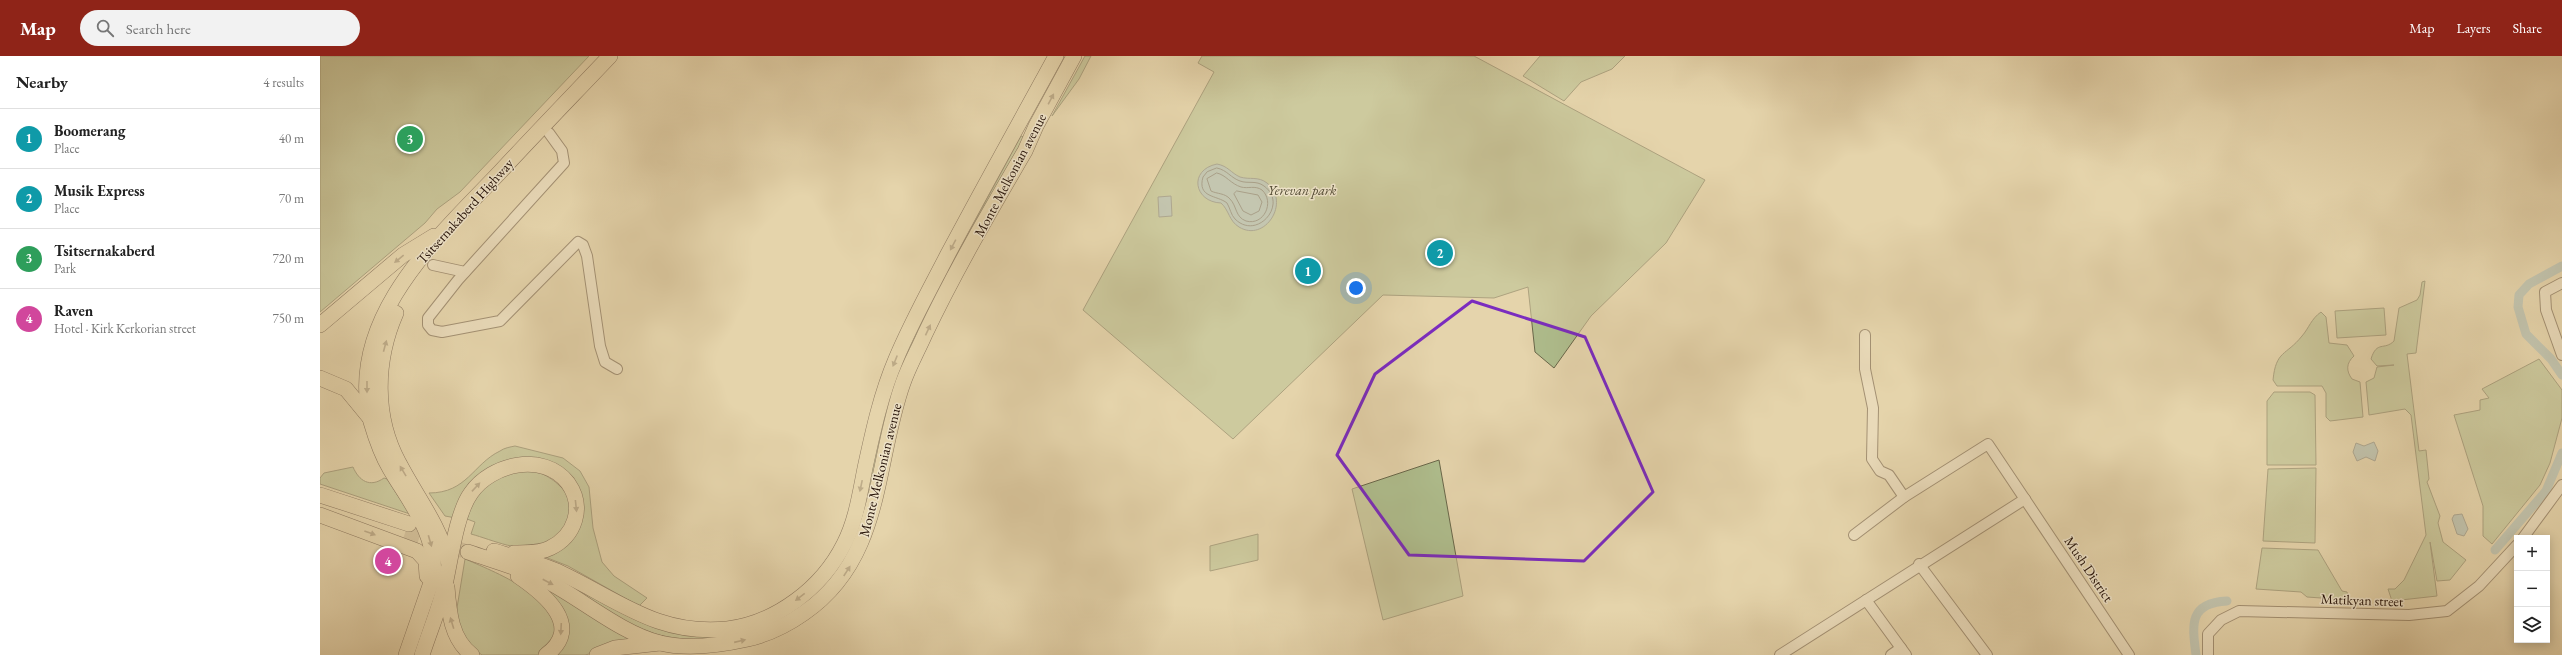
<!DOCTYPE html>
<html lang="en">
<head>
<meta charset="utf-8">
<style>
	body { margin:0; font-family:"EB Garamond",serif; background:#f2f2f2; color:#222 }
	.controls { position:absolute; right:12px; bottom:12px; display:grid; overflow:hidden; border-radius:0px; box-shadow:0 2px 10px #0003 }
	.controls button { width:36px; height:36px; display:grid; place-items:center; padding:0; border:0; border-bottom:1px solid #e0e0e0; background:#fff; color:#222; font:20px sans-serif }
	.you { position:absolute; left:1036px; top:232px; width:14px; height:14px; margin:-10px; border:3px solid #fff; border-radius:50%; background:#1a73e8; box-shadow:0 0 0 6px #1a73e833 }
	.badge { display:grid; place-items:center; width:26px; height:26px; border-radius:50%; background:#8f2418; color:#fff; font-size:13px; font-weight:700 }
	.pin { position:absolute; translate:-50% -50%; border:2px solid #fff; box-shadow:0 1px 4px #0006 }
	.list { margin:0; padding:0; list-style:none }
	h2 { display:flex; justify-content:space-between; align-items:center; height:52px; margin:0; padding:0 16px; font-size:17px }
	h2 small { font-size:13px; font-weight:400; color:#767676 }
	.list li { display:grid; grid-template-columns:26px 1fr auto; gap:12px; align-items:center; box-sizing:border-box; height:60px; padding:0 16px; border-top:1px solid #e0e0e0 }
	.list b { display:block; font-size:15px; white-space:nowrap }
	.list p { margin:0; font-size:13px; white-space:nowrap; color:#767676 }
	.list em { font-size:13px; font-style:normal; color:#767676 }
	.icon { flex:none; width:22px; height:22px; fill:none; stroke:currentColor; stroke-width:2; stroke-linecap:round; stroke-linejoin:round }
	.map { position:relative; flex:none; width:2242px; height:599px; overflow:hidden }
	header { display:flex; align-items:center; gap:24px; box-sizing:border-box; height:56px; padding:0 20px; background:#8f2418; color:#fff }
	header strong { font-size:19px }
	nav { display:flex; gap:22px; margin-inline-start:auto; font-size:14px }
	.search { width:280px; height:36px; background:#f2f2f2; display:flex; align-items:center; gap:10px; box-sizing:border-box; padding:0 14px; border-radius:22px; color:#767676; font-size:15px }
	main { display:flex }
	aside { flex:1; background:#fff }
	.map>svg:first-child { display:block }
	.green { fill:#afbe8e; stroke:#69674a }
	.water { fill:#9cb5b6; stroke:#6c7370 }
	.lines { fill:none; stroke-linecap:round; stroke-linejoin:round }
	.shore { stroke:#60625e; stroke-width:1 }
	.canal { stroke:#9cb5b6; stroke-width:9 }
	.primary-tunnel { stroke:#bead8b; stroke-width:15; stroke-dasharray:15 8; stroke-linecap:butt }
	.street-casing { stroke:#544130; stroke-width:12 }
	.primary-casing { stroke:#231006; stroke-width:16 }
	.street { stroke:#eee3c9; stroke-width:10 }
	.primary { stroke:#e5d4ac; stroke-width:15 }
	.oneway { fill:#8e7c61 }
	.marked { fill:none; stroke:#7b2cbf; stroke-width:3; stroke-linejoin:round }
	.labels { text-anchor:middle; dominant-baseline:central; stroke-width:3; stroke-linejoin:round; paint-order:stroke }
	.street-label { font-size:14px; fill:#231006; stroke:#eee3c9 }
	.park-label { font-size:14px; font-style:italic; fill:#544d36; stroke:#eee3c9 }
</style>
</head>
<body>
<header>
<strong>Map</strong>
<div class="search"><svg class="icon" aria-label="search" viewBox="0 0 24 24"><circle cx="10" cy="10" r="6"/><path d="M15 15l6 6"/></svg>Search here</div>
<nav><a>Map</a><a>Layers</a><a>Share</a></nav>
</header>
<main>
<aside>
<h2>Nearby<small>4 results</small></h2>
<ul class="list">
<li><span class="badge" style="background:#0f9aa8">1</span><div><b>Boomerang</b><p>Place</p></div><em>40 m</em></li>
<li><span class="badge" style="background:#0f9aa8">2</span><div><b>Musik Express</b><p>Place</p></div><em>70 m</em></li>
<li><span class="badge" style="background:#2e9e5b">3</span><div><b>Tsitsernakaberd</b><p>Park</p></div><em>720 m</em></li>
<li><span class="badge" style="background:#d1479c">4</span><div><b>Raven</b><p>Hotel · Kirk Kerkorian street</p></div><em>750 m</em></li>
</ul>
</aside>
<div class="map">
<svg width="2242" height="599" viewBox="0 0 2242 599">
	<rect width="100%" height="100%" fill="#e5d4ac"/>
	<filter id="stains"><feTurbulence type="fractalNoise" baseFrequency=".005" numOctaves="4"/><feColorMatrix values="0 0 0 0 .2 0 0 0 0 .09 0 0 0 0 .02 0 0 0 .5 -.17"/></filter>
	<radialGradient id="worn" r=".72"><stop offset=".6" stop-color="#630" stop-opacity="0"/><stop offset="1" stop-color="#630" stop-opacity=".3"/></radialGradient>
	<g class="green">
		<polygon points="0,0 269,0 140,136 117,153 105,167 0,256"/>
		<polygon points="765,0 771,0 759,23 732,60"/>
		<polygon points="882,0 1154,0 1385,124 1346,187 1271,260 1234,312 1215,296 1208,231 1174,242 1063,239 913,383 763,254 894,16 878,7"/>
		<polygon points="1220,0 1305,0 1292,13 1261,26 1244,45 1203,20"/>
		<polygon points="701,80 704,81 626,231 620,230"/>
		<path d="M2105,225L2096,297L2087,298L2099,395L2106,394L2109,423L2107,426L2120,460L2118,467L2123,486L2146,504L2130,524L2117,525L2110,486L2117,540L2072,545L2068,533H2075L2084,524L2106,479L2091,359L2085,353L2049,359L2046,326L2054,322L2057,311L2074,309L2057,310L2051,303C2057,284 2064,295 2074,285L2079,252L2097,244L2100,239L2102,226Z"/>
		<path d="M605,252L611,255C595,290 577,326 567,364C559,395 556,427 547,458C529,519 482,567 419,579C392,584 360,586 333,577C307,569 286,553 262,540C248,532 232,525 217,518L220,514C235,521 253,526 267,535C290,550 311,564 337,572C412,596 490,559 528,493C549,454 551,405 562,363C572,324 588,288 605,252Z"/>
		<polygon points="2064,252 2066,279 2017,282 2015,255"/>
		<path d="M2001,256L2006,261L2009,287L2027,289L2034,300C2026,307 2026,315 2032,323L2040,326L2043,361L2010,365L2006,361V337L2002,330H1957L1953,324C1956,294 1966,300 1982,280C1989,272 1991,263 2001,256Z"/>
		<polygon points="2219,303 2242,334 2242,362 2230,407 2220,429 2172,488 2163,480 2163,450 2134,359 2160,354 2160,344 2169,342 2162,333"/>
		<polygon points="1954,336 1990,336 1995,339 1996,409 1947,409 1947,345"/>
		<path d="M195,390L243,402L260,415L269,431L273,472L282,506L294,520L327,542L319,550L248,510L225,501L247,488L257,430L207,403L184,405L169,412L136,462L125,460L109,437C147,437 153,408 180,395C184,392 190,391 195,390Z"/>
		<polygon points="1119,404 1143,540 1063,564 1032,433"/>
		<path d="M33,411C39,425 50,432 64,422L67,423L90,458L0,428V422L4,417Z"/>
		<polygon points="1996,412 1995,487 1943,485 1948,413"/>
		<path d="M214,414C242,425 267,450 239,478C235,481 230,488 225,490C202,498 173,484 151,478L155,466L147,463L153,443L179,418Z"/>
		<polygon points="938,478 938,504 890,515 890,490"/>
		<polygon points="1942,492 1998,494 2022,535 2027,536 2029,544 1987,541 1981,536 1936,533"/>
		<path d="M145,503C168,513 253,546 234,583C231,588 223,594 219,599H162L146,588L135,564Z"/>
		<polygon points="211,525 324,584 265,599 234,599 247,574"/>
	</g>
	<g class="water">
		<path d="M897,108C908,110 911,117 920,121C930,124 938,120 947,127C971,146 945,187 919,171C909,165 909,154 901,147C874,146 868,114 897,108Z"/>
		<polygon points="851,140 852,160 839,161 838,141"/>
		<polygon points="2054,386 2058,395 2055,405 2046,401 2037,405 2033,396 2036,387 2044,390"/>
		<polygon points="2142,458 2148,473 2144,480 2137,478 2132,463 2134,459"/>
	</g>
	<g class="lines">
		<g class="shore">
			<path d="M897,112C907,114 911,122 920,125C928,128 936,124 944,130C969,148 937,185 915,163C911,159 910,152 907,147C897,139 877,142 883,121L887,116Z"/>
			<path d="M897,117C906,119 911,128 921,131C928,133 935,129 942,134C955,146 944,170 926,165C915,161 917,150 910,143C905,137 897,138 891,135L887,123Z"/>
			<polygon points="917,135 938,139 942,146 939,155 931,159 923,155 914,138"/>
		</g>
		<g class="canal">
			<polyline points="2242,210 2209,228 2199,239 2198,251 2206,278 2231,303 2242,319"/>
			<polyline points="2175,494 2226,435 2242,397"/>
			<path d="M1876,599C1872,568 1869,547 1907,545"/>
		</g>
		<polyline class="primary-tunnel" points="85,477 148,496"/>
		<g class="street-casing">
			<g id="street">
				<polyline points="229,77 242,95 244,107 138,224 108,262 108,269 112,274 122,276 180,265 258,186 263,189 267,200 280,290 285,306 297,313"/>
				<polyline points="113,209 145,216"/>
				<polyline points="2242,227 2225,236 2226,254 2242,299"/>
				<polyline points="1545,279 1545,313 1553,352 1552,403 1560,415 1569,419 1584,441 1668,388 1809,599"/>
				<polyline points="1534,479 1584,441"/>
				<polyline points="2203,482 2242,429"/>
				<polyline points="1599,508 1667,599"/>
				<polyline points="1546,544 1586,599"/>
				<polyline points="1460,599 1705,443"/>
				<polyline points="1571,599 1581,592"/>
				<polyline points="1888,599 1888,578 1901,564 1919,555 2089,559 2127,555 2159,530 2197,489"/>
			</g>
		</g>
		<g class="primary-casing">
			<g id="primary">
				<path d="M76,257C55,305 54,361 79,407C96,440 119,468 128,505"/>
				<polyline points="0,269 83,199 114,180"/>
				<polyline points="0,322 26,333 49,361"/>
				<polyline points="0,439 89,468"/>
				<polyline points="0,459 97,495 106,505 107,520"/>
				<path d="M174,495C196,502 220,507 241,517C298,544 338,580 407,573C456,567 502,532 524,488C536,465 540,437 545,412C553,375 561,338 576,303C591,267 610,233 628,198C663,132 700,66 736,0"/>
				<path d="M148,496C174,505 203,513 227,525C263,544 301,577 340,587C368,594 401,589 428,583C449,578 467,569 484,557C564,502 554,408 583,327C589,310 598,294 605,278C635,215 670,155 705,95L716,70L754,0"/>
				<path d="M198,520C223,537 265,570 226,599"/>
				<path d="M127,531C129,556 131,583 152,599"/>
				<path d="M86,599L113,521C118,479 90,447 70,413C61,398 56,383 51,366C25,264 117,182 180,116C216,77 253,39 290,0"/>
				<path d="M102,599C110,574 121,549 126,524C131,501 137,456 151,437C171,408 223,395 248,427C265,451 255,480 230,492C219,498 206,496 194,497"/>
				<polyline points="277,599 295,592 340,587"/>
			</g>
		</g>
		<use href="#street" class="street"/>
		<use href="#primary" class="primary"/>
	</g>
	<defs><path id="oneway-solid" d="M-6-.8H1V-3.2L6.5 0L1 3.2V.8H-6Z"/></defs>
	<g class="oneway">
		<use href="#oneway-solid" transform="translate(731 43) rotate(-62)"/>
		<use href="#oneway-solid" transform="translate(633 189) rotate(118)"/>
		<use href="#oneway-solid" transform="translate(79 203) rotate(141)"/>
		<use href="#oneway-solid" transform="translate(608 274) rotate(-65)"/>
		<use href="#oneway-solid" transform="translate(65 290) rotate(-75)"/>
		<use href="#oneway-solid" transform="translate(575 305) rotate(112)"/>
		<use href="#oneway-solid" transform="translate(47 331) rotate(90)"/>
		<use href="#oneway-solid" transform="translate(83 415) rotate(-121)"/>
		<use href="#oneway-solid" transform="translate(541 430) rotate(102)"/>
		<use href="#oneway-solid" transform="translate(156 431) rotate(-47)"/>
		<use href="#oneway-solid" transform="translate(256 450) rotate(84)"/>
		<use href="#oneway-solid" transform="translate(50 477) rotate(20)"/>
		<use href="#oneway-solid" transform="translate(110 485) rotate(74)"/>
		<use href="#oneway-solid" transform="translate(527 515) rotate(-57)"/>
		<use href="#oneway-solid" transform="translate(228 526) rotate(28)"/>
		<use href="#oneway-solid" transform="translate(480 541) rotate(142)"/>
		<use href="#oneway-solid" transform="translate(132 567) rotate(-107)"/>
		<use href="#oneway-solid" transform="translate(241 573) rotate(93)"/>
		<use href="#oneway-solid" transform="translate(420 585) rotate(-13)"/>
	</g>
	<path d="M0 0H2242V599H0ZM1152,245L1265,281L1333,436L1264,505L1089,499L1017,399L1055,318Z" fill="#e5d4ac" fill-opacity=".55" fill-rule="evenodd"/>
	<path class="marked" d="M1152,245L1265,281L1333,436L1264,505L1089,499L1017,399L1055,318Z"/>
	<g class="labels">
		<g class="street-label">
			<text transform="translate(690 119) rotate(-62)">Monte Melkonian avenue</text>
			<text transform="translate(145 155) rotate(-48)">Tsitsernakaberd Highway</text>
			<text transform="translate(560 414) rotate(-76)">Monte Melkonian avenue</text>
			<text transform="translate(1769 513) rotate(56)">Mush District</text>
			<text transform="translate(2042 544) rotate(2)">Matikyan street</text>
		</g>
		<g class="park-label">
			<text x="982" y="134">Yerevan park</text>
		</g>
	</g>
	<rect width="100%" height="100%" filter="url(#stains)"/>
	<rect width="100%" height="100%" fill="url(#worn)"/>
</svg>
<div class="controls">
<button>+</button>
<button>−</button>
<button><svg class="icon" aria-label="layers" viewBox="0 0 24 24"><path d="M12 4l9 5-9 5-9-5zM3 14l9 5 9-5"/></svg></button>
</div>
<div class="you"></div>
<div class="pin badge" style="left:988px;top:215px;background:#0f9aa8">1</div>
<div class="pin badge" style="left:1120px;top:197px;background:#0f9aa8">2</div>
<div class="pin badge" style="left:90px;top:83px;background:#2e9e5b">3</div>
<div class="pin badge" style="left:68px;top:505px;background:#d1479c">4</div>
</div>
</main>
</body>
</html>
